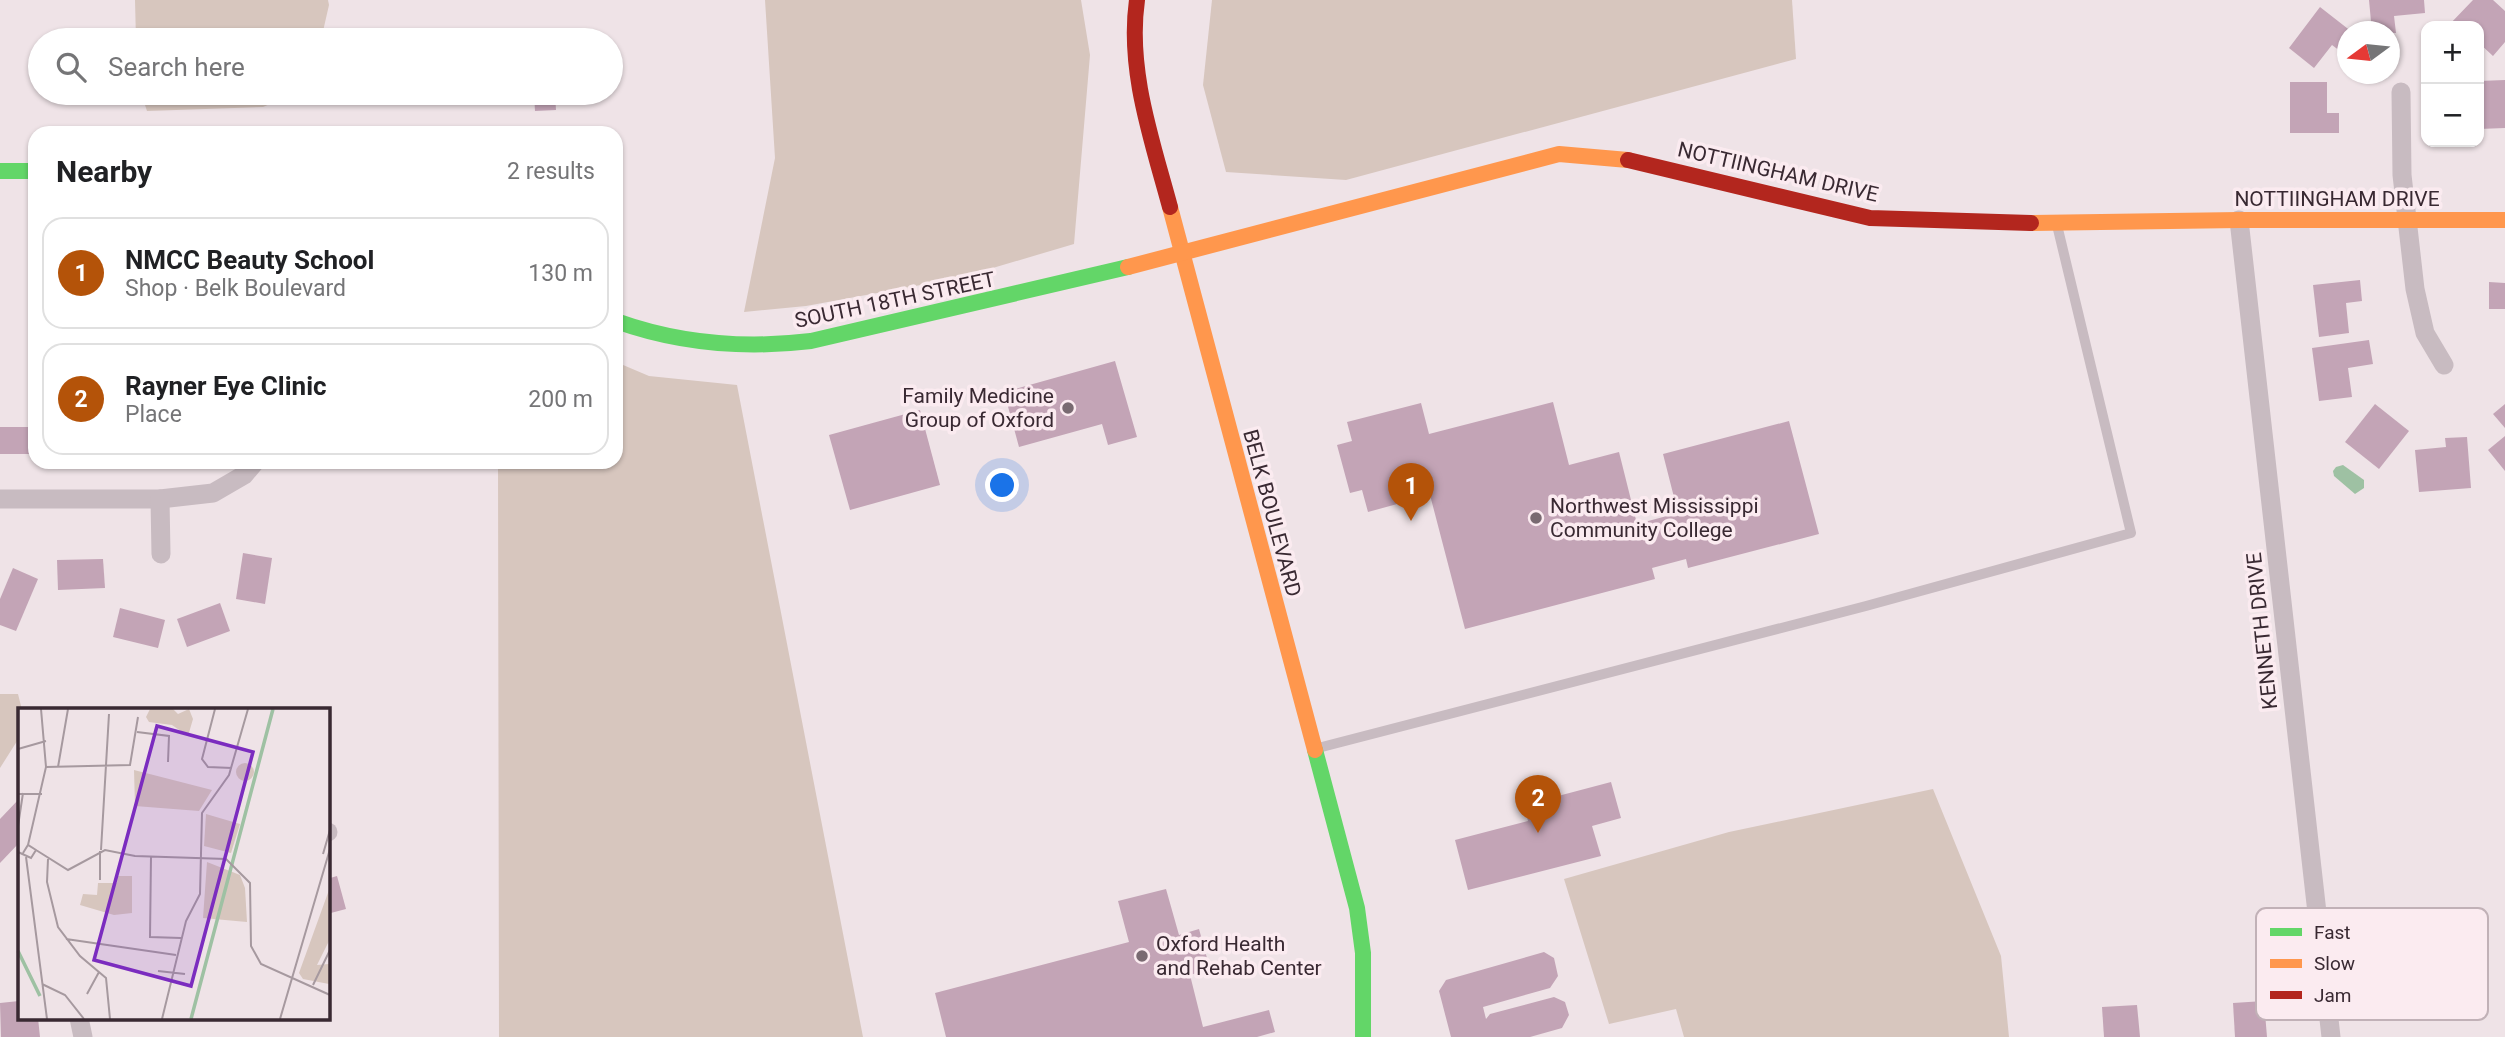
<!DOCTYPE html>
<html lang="en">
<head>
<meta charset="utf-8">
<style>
	body { margin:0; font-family:Roboto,sans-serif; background:#f2f2f2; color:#202124 }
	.controls { position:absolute; right:21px; top:21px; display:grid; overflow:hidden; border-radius:14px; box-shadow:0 2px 5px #0004 }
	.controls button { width:63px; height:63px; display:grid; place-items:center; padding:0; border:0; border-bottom:2px solid #e0e0e0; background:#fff; color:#202124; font:35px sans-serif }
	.compass { position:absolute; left:2337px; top:21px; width:63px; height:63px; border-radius:50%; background:#fff; box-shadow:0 2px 5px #0004; rotate:255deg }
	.you { position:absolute; left:1003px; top:486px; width:24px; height:24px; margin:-18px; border:5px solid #fff; border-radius:50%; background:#1a73e8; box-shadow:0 0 0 10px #1a73e833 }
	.badge { display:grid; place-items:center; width:46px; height:46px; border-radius:50%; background:#b45309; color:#fff; font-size:23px; font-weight:700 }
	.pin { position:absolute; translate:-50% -58px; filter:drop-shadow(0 2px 4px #0008) }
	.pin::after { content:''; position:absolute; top:37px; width:24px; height:21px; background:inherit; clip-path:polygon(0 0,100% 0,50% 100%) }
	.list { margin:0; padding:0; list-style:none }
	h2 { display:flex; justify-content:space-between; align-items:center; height:91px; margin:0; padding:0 28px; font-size:30px }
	h2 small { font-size:23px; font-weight:400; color:#757577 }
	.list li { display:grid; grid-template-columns:46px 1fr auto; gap:21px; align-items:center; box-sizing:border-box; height:112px; margin:0 14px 14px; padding:0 14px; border:2px solid #e0e0e0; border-radius:21px }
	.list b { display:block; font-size:26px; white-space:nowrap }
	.list p { margin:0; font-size:23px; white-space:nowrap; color:#757577 }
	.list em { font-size:23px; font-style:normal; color:#757577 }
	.icon { flex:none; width:38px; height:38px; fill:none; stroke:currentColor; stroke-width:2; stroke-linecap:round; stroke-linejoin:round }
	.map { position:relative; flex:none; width:2505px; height:1037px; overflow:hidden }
	.search { position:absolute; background:#fff; box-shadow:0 2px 5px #0004; left:28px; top:28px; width:595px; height:77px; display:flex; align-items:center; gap:18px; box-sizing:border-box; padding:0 24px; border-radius:38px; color:#757577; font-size:26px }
	.panel { position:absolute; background:#fff; box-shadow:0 2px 5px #0004; left:28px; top:126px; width:595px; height:343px; border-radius:21px }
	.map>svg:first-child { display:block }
	.green { fill:#d7c6be }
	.water { fill:#9ec1a3 }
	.building { fill:#c3a4b6 }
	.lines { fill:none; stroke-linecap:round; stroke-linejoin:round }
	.lane { stroke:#c8bbc1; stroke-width:10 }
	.street { stroke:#c8bbc1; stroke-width:19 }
	.fast { stroke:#63d668; stroke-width:16 }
	.slow { stroke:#ff974d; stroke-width:16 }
	.jam { stroke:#b3261e; stroke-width:16 }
	.poi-dot { fill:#796a71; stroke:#fbebf0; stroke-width:2.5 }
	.labels { text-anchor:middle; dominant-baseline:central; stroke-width:7; stroke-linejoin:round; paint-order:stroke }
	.street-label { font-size:21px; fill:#392932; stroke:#fbebf0 }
	.poi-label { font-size:21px; fill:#392932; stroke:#fbebf0; text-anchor:start }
	.inset-river { fill:none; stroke:#9ec1a3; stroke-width:3.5 }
	.inset-road { fill:none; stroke:#a6999f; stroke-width:2 }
	.view { fill:#7b2cbf; fill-opacity:0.15; stroke:#7b2cbf; stroke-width:3.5 }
	.inset-edge { fill:none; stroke:#392932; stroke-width:3.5 }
	.key { fill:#fbebf0; stroke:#c1b1b7; stroke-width:2 }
	.key-label { font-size:19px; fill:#392932 }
</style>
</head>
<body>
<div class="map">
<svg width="2505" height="1037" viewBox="0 0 2505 1037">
	<rect width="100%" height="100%" fill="#efe3e7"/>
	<g class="green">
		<polygon points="135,0 328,0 329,5 321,40 136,40"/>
		<polygon points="765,0 1081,0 1090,55 1074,244 959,278 806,306 744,312 775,158"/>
		<polygon points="1212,0 1792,0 1796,59 1346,180 1226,172 1203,85"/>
		<polygon points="141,93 295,93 263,107 147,111"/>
		<polygon points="616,362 649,376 737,385 863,1037 499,1037 498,462 616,462"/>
		<polygon points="0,694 18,694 22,710 19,710 19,738 0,768"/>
		<polygon points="1933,789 2001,956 2009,1037 1684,1037 1676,1009 1609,1024 1564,879 1729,832"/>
	</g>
	<polygon class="water" points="2343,465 2364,480 2364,488 2355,494 2334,476 2333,471 2336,467"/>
	<g class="building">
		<polygon points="2369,0 2424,0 2425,13 2394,16 2396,33 2372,32"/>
		<polygon points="2473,0 2493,0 2505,11 2505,42 2493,56 2479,43 2479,26 2448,26"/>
		<polygon points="2320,7 2352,32 2348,32 2348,57 2332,45 2314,68 2289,48"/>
		<polygon points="2505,80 2505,128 2479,129 2479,81"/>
		<polygon points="2290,82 2327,82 2327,113 2339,113 2339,133 2290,133"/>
		<polygon points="534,93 555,93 556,110 535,111"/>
		<polygon points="2360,280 2362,301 2346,303 2349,333 2319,337 2313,285"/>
		<polygon points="2489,282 2505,283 2505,309 2489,309"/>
		<polygon points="2369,340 2373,364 2348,368 2352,397 2319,401 2312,348"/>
		<polygon points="1115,361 1137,437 1108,445 1102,424 1019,447 1004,392"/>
		<polygon points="1553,402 1569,465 1619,452 1637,524 1678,513 1663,454 1789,421 1819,534 1688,568 1686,559 1652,568 1655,579 1465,629 1430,495 1368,512 1362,490 1350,493 1337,445 1352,441 1347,422 1421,403 1429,434"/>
		<polygon points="2375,404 2409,431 2379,469 2345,442"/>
		<polygon points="2505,404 2505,428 2493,414"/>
		<polygon points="920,410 940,485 850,510 829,435"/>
		<rect x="0" y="427" width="35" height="27"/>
		<polygon points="2505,436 2505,471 2488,450"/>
		<polygon points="2467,437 2471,488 2419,492 2415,450 2446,447 2445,438"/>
		<polygon points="243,553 272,558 265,604 236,599"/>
		<polygon points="103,559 105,588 58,590 57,560"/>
		<polygon points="13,568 38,579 16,631 0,625 0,599"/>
		<polygon points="220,603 230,631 187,647 177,619"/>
		<polygon points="120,608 165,620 158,648 113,637"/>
		<polygon points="1611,782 1621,818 1592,826 1601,856 1468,890 1455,840 1528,821 1524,805"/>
		<polygon points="19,799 19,843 0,863 0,819"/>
		<polygon points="337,876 346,909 327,914 327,879"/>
		<polygon points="1166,889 1179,935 1199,929 1210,969 1190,975 1203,1027 1269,1010 1275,1032 1257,1037 946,1037 935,993 1129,942 1118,901"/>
		<polygon points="1544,952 1554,958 1558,976 1550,988 1483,1007 1486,1019 1490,1014 1554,997 1565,1002 1569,1015 1562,1028 1530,1037 1451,1037 1439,991 1446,980"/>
		<polygon points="19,1001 19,1018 38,1018 40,1037 1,1037 0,1003"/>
		<polygon points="2264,1001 2267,1037 2235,1037 2233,1003"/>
		<polygon points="2137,1005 2140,1037 2104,1037 2102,1007"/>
	</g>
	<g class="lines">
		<polyline class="lane" points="1318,748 1866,606 2131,533 2057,225"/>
		<g class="street">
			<polyline points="2401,92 2402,175 2415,289 2425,333 2444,365"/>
			<polyline points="2239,220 2331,1037"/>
			<polyline points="0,499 160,499 213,493 244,475 255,462"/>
			<polyline points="160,499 161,554"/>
			<polyline points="327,832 328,832"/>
			<polyline points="79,1018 83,1037"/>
		</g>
		<g class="fast">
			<polyline points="0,171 35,171"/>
			<path d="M616,321C680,344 744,349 811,341L1128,267"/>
			<polyline points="1315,750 1357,908 1363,953 1363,1037"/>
		</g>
		<g class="slow">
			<polyline points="1170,207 1315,750"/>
			<polyline points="2031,223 2239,220 2505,220"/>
			<polyline points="1128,267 1559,154 1628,160"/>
		</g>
		<g class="jam">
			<path d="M1137,0C1127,70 1152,140 1170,207"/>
			<polyline points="1628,160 1870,218 2031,223"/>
		</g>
	</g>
	<g class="poi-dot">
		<circle cx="1068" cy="408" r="7"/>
		<circle cx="1536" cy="518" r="7"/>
		<circle cx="1142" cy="956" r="7"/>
	</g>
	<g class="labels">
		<g class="street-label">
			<text transform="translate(1778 172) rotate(13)">NOTTIINGHAM DRIVE</text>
			<text x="2337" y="199">NOTTIINGHAM DRIVE</text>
			<text transform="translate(895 300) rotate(-12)">SOUTH 18TH STREET</text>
			<text transform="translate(1272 513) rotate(75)">BELK BOULEVARD</text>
			<text transform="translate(2262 631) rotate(-96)">KENNETH DRIVE</text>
		</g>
		<g class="poi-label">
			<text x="1054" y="396" text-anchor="end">Family Medicine<tspan x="1054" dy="24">Group of Oxford</tspan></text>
			<text x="1550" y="506">Northwest Mississippi<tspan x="1550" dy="24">Community College</tspan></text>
			<text x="1156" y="944">Oxford Health<tspan x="1156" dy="24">and Rehab Center</tspan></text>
		</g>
	</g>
	<g transform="translate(18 708)">
		<rect width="312" height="312" fill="#efe3e7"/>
		<path d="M132,1H155L160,6L171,1L175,11L170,28L154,17L131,14L128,9ZM218 64a9 9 0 1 1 18 0a9 9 0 1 1-18 0ZM116,62L194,82L181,103L117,98ZM188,106L222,116L213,145L186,138ZM189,154L222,167L227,180L229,214L185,210ZM100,168H114V205L96,207L62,197L65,186L79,187L80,175H99ZM311,182V233L299,257L311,256V276L285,271L281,265Z" fill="#d7c6be"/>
		<path class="inset-river" d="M0,243L22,288M173,311L255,1"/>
		<path class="inset-road" d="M197,1L184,51L190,59L214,60M119,24L151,28L150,54M0,41L28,33M28,59L112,57L120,9M40,59L50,1M0,86H24M0,118L5,85M10,137L28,59L23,1M18,142L50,162L87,142L117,148L208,151L232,175L233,238L243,256L312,287M83,142L91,6M0,144L13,150L18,142L10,137L5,145M305,146L312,122M133,148L132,229L163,230M8,149L29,311M30,151L29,174L40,219L62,248L88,270L92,311M82,172V143M48,231L158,247M140,263L167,266M24,276L47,287L66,311M295,277L312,242M69,286L81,264M144,311L168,213L182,186L184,105L211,67L230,1M262,311L312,141"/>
		<path class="view" d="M139,18L235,44L173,278L76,252Z"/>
		<rect width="312" height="312" class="inset-edge"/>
	</g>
	<rect x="2256" y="908" width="232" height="112" rx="10" class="key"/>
	<rect x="2270" y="928" width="32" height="8" fill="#63d668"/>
	<rect x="2270" y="959" width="32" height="9" fill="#ff974d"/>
	<rect x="2270" y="991" width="32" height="8" fill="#b3261e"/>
	<g class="key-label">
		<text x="2314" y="939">Fast</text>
		<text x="2314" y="970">Slow</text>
		<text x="2314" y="1002">Jam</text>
	</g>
</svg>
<div class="controls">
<button>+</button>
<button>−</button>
</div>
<svg class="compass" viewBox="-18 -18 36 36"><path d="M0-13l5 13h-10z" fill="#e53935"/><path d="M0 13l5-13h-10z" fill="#757577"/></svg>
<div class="you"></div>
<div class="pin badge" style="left:1411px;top:521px">1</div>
<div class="pin badge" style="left:1538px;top:833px">2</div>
<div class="search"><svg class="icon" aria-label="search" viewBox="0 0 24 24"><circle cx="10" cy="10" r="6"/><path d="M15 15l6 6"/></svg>Search here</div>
<section class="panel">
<h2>Nearby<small>2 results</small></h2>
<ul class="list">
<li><span class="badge">1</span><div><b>NMCC Beauty School</b><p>Shop · Belk Boulevard</p></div><em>130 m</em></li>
<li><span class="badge">2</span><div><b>Rayner Eye Clinic</b><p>Place</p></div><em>200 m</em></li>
</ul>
</section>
</div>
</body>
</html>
